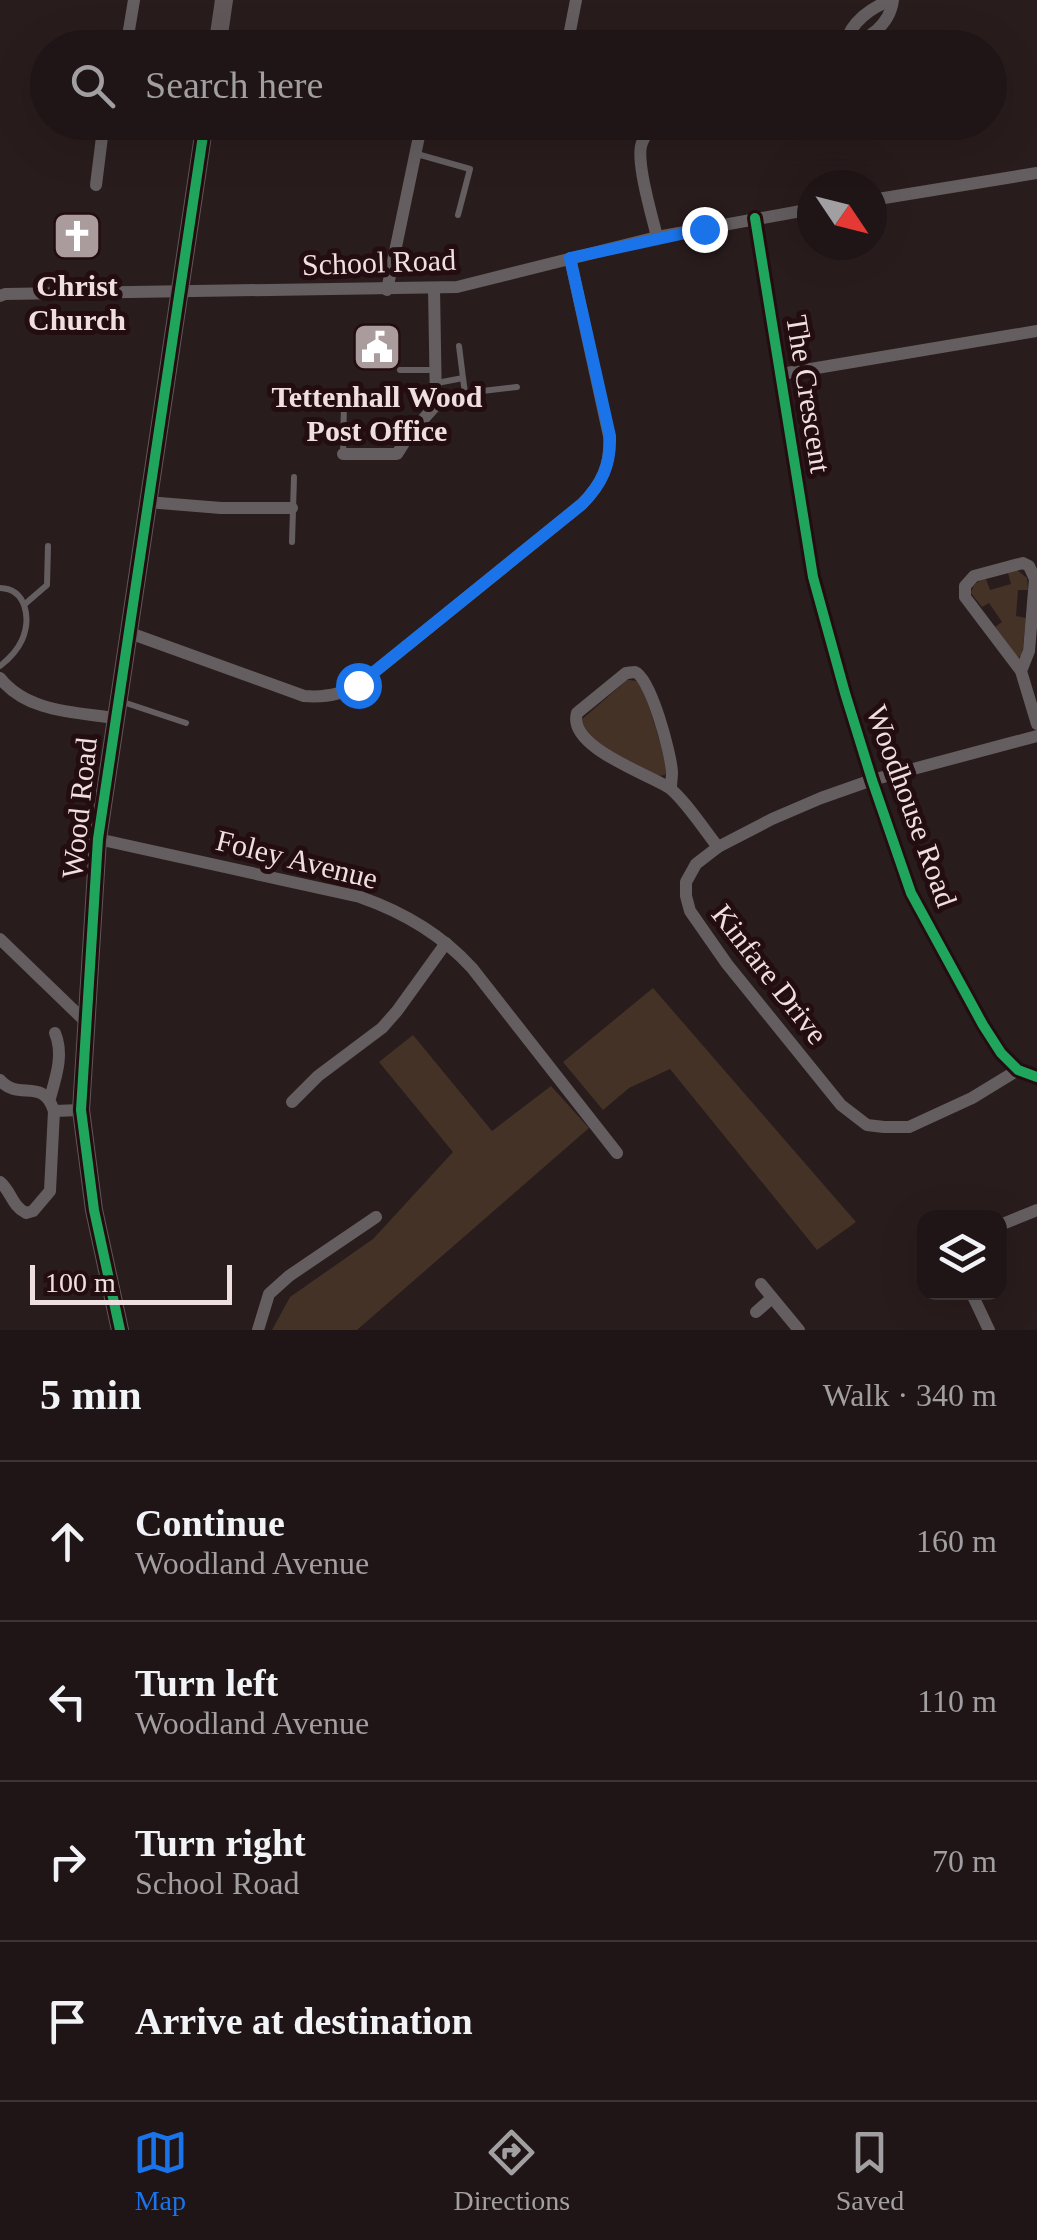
<!DOCTYPE html>
<html lang="en">
<head>
<meta charset="utf-8">
<style>
	body { margin:0; font-family:"Times New Roman",serif; background:#2c2223; color:#f1f3f6 }
	.controls { position:absolute; right:30px; bottom:30px; display:grid; overflow:hidden; border-radius:20px; box-shadow:0 10px 40px #0002 }
	.controls button { width:90px; height:90px; display:grid; place-items:center; padding:0; border:0; border-bottom:2px solid #3c3435; background:#1f1516; color:#f1f3f6; font:50px sans-serif }
	.compass { position:absolute; left:797px; top:170px; width:90px; height:90px; border-radius:50%; background:#1f1516; box-shadow:0 10px 40px #0002; rotate:125deg }
	.scale { position:absolute; left:30px; bottom:25px; width:202px; box-sizing:border-box; padding-left:10px; border:5px solid #f0dfe0; border-top:0; font-size:28px; line-height:35px; white-space:nowrap; color:#f0dfe0; -webkit-text-stroke:8px #240d10; paint-order:stroke }
	.stop { position:absolute; width:30px; height:30px; margin:-22px; border:8px solid #1a73e8; border-radius:50%; background:#fff }
	.stop.end { background:#1a73e8; border-color:#fff; box-shadow:0 2px 10px #0008 }
	.list { margin:0; padding:0; list-style:none }
	h2 { display:flex; justify-content:space-between; align-items:center; height:130px; margin:0; padding:0 40px; font-size:42px }
	h2 small { font-size:32px; font-weight:400; color:#a19fa1 }
	.list li { display:grid; grid-template-columns:65px 1fr auto; gap:30px; align-items:center; box-sizing:border-box; height:160px; padding:0 40px; border-top:2px solid #3c3435 }
	.list b { display:block; font-size:38px; white-space:nowrap }
	.list p { margin:0; font-size:32px; white-space:nowrap; color:#a19fa1 }
	.list em { font-size:32px; font-style:normal; color:#a19fa1 }
	.icon { flex:none; width:55px; height:55px; fill:none; stroke:currentColor; stroke-width:2; stroke-linecap:round; stroke-linejoin:round }
	.map { position:relative; flex:none; width:1037px; height:1330px; overflow:hidden }
	.search { position:absolute; background:#1f1516; box-shadow:0 10px 40px #0002; left:30px; right:30px; top:30px; height:110px; display:flex; align-items:center; gap:25px; box-sizing:border-box; padding:0 35px; border-radius:55px; color:#a19fa1; font-size:38px }
	.sheet { height:770px; background:#1f1516 }
	nav { display:flex; justify-content:space-around; align-items:center; box-sizing:border-box; height:140px; border-top:2px solid #3c3435; background:#1f1516; font-size:28px; color:#a19fa1 }
	nav a { display:grid; justify-items:center; gap:5px }
	nav .on { color:#1a73e8 }
	.map>svg:first-child { display:block }
	.green { fill:#443226 }
	.lines { fill:none; stroke-linecap:round; stroke-linejoin:round }
	.lane { stroke:#645e60; stroke-width:6 }
	.street { stroke:#645e60; stroke-width:12 }
	.secondary { stroke:#5f5758; stroke-width:18 }
	.cycleway-casing { stroke:#240d10; stroke-width:16 }
	.cycleway { stroke:#20a55d; stroke-width:10 }
	.route { stroke:#1a73e8; stroke-width:12 }
	.labels { text-anchor:middle; dominant-baseline:central; stroke-width:10; stroke-linejoin:round; paint-order:stroke }
	.street-label { font-size:30px; fill:#f0dfe0; stroke:#240d10 }
	.poi-label { font-size:30px; font-weight:bold; fill:#f0dfe0; stroke:#240d10 }
</style>
</head>
<body>
<div class="map">
<svg width="1037" height="1330" viewBox="0 0 1037 1330">
	<rect width="100%" height="100%" fill="#291c1d"/>
	<g class="green">
		<path d="M1017,570L1027,578L1028,590H1018L1016,616L1026,618L1022,655L1018,658L995,627L1002,622L989,603L982,607L971,593C973,584 977,581 986,579L990,590L1011,584L1008,573Z"/>
		<path d="M627,680C630,680 633,680 636,681C646,686 663,754 667,769L665,775L658,776C635,762 588,747 580,721Z"/>
		<polygon points="653,988 856,1222 817,1250 670,1069 629,1088 603,1110 563,1062"/>
		<polygon points="413,1035 492,1131 551,1086 589,1128 357,1330 272,1330 290,1297 373,1239 453,1152 379,1062"/>
	</g>
	<g class="lines">
		<g class="lane">
			<polyline points="417,154 470,169 458,215"/>
			<polyline points="459,346 463,378"/>
			<polyline points="400,370 434,370"/>
			<polyline points="437,383 463,378 465,393 517,387"/>
			<polyline points="343,454 344,401"/>
			<polyline points="292,542 294,477"/>
			<path d="M0,588C27,589 31,619 22,640C17,651 9,659 0,666"/>
			<polyline points="25,604 47,585 48,546"/>
			<polyline points="120,701 186,723"/>
		</g>
		<g class="street">
			<polyline points="570,31 576,0"/>
			<path d="M845,44C869,41 890,24 893,0"/>
			<polyline points="126,48 134,0"/>
			<path d="M837,48L845,44C851,22 871,7 892,0"/>
			<polyline points="96,185 102,137 111,122"/>
			<polyline points="872,200 1037,173"/>
			<polyline points="755,218 813,577 845,693 872,780 911,893 983,1025 1001,1053 1018,1070 1037,1077"/>
			<path d="M657,237C652,216 637,166 641,146C644,134 652,128 663,122"/>
			<polyline points="387,290 422,122"/>
			<polyline points="0,296 5,294 457,287 657,237 812,209"/>
			<polyline points="781,374 1037,331"/>
			<polyline points="343,454 397,454 409,435 436,405 434,288"/>
			<polyline points="147,502 221,508 292,508"/>
			<path d="M127,632L304,696C329,698 348,693 367,678L582,504C602,484 611,464 609,436L570,258"/>
			<polyline points="1021,671 1029,651 1035,579 1029,566 1023,563 974,576 965,586 965,597 1021,671 1037,724"/>
			<path d="M0,678C27,712 74,712 115,718"/>
			<path d="M671,788C671,783 672,777 672,772C671,754 651,678 635,672C632,672 629,673 626,673L577,713C567,746 645,773 668,787C682,796 706,832 718,847"/>
			<path d="M98,839L360,897C403,912 441,934 472,968L617,1153"/>
			<polyline points="0,939 87,1023"/>
			<polyline points="1018,1070 972,1098 909,1127 884,1127 867,1125 841,1105 727,964 690,911 686,896 686,882 696,864 718,847 772,819 821,798 872,780 1037,736"/>
			<path d="M0,1080C19,1102 42,1076 54,1111L81,1110"/>
			<path d="M50,1098C56,1077 64,1054 55,1033"/>
			<polyline points="292,1102 318,1076 382,1028 397,1011 446,943"/>
			<path d="M0,1182C11,1191 12,1206 26,1213L33,1211L50,1191L54,1111"/>
			<polyline points="1000,1225 1037,1210"/>
			<polyline points="761,1284 799,1330"/>
			<polyline points="971,1292 989,1330"/>
			<polyline points="756,1312 772,1298"/>
			<polyline points="258,1330 269,1294 289,1276 376,1217"/>
		</g>
		<g class="secondary">
			<polyline points="217,48 224,0"/>
			<polyline points="120,1330 94,1210 81,1110 98,839 205,122"/>
		</g>
		<g class="cycleway-casing">
			<g id="cycleway">
				<polyline points="755,218 813,577 845,693 872,780 911,893 983,1025 1001,1053 1018,1070 1037,1077"/>
				<polyline points="120,1330 94,1210 81,1110 98,839 205,122"/>
			</g>
		</g>
		<use href="#cycleway" class="cycleway"/>
	</g>
	<g class="lines">
		<path class="route" d="M358,685L582,504C602,484 611,464 610,436L570,258L704,229"/>
	</g>
	<defs>
		<g id="church-square" transform="scale(2.5)"><rect x="-9" y="-9" width="18" height="18" rx="4" fill="#aa9b9c" stroke="#240d10"/><path d="M-1.2-6h2.4v3.5h3.3v2.4h-3.3V6h-2.4V-.1h-3.3v-2.4h3.3Z" fill="#fff"/></g>
		<g id="civic-square" transform="scale(2.5)"><rect x="-9" y="-9" width="18" height="18" rx="4" fill="#aa9b9c" stroke="#240d10"/><path d="M-.6-6.5H3V-4.5H.6V-3L4-1V1h2V6H-6V1h2V-1L-.6-3ZM-1.2 2.5V6h2.4V2.5Z" fill="#fff"/></g>
	</defs>
	<g fill-rule="evenodd">
		<use href="#church-square" x="77" y="236"/>
		<use href="#civic-square" x="377" y="347"/>
	</g>
	<g class="labels">
		<g class="street-label">
			<text transform="translate(379 262) rotate(-2)">School Road</text>
			<text transform="translate(809 394) rotate(81)">The Crescent</text>
			<text transform="translate(912 806) rotate(70)">Woodhouse Road</text>
			<text transform="translate(79 808) rotate(-84)">Wood Road</text>
			<text transform="translate(297 859) rotate(14)">Foley Avenue</text>
			<text transform="translate(770 974) rotate(52)">Kinfare Drive</text>
		</g>
		<g class="poi-label">
			<text x="77" y="285">Christ<tspan x="77" dy="34">Church</tspan></text>
			<text x="377" y="396">Tettenhall Wood<tspan x="377" dy="34">Post Office</tspan></text>
		</g>
	</g>
</svg>
<div class="controls">
<button><svg class="icon" aria-label="layers" viewBox="0 0 24 24"><path d="M12 4l9 5-9 5-9-5zM3 14l9 5 9-5"/></svg></button>
</div>
<svg class="compass" viewBox="-18 -18 36 36"><path d="M0-13l5 13h-10z" fill="#e53935"/><path d="M0 13l5-13h-10z" fill="#a19fa1"/></svg>
<div class="scale">100 m</div>
<div class="stop" style="left:358px;top:685px"></div>
<div class="stop end" style="left:704px;top:229px"></div>
<div class="search"><svg class="icon" aria-label="search" viewBox="0 0 24 24"><circle cx="10" cy="10" r="6"/><path d="M15 15l6 6"/></svg>Search here</div>
</div>
<section class="sheet">
<h2>5 min<small>Walk · 340 m</small></h2>
<ul class="list">
<li><svg class="icon" aria-label="ahead" viewBox="0 0 24 24"><path d="M12 20V5M6 11l6-6 6 6"/></svg><div><b>Continue</b><p>Woodland Avenue</p></div><em>160 m</em></li>
<li><svg class="icon" aria-label="left" viewBox="0 0 24 24"><path d="M17 20v-9H6M10 6l-5 5 5 5"/></svg><div><b>Turn left</b><p>Woodland Avenue</p></div><em>110 m</em></li>
<li><svg class="icon" aria-label="right" viewBox="0 0 24 24"><path d="M7 20v-9h11M14 6l5 5-5 5"/></svg><div><b>Turn right</b><p>School Road</p></div><em>70 m</em></li>
<li><svg class="icon" aria-label="arrive" viewBox="0 0 24 24"><path d="M6 21V4h12l-3 4 3 4H6"/></svg><div><b>Arrive at destination</b></div></li>
</ul>
</section>
<nav>
<a class="on"><svg class="icon" aria-label="map" viewBox="0 0 24 24"><path d="M3 6l6-2 6 2 6-2v14l-6 2-6-2-6 2zM9 4v14M15 6v14"/></svg>Map</a>
<a><svg class="icon" aria-label="directions" viewBox="0 0 24 24"><path d="M12 3l9 9-9 9-9-9zM9 14v-3h6M13 9l2 2-2 2"/></svg>Directions</a>
<a><svg class="icon" aria-label="saved" viewBox="0 0 24 24"><path d="M7 4h10v16l-5-4-5 4z"/></svg>Saved</a>
</nav>
</body>
</html>
